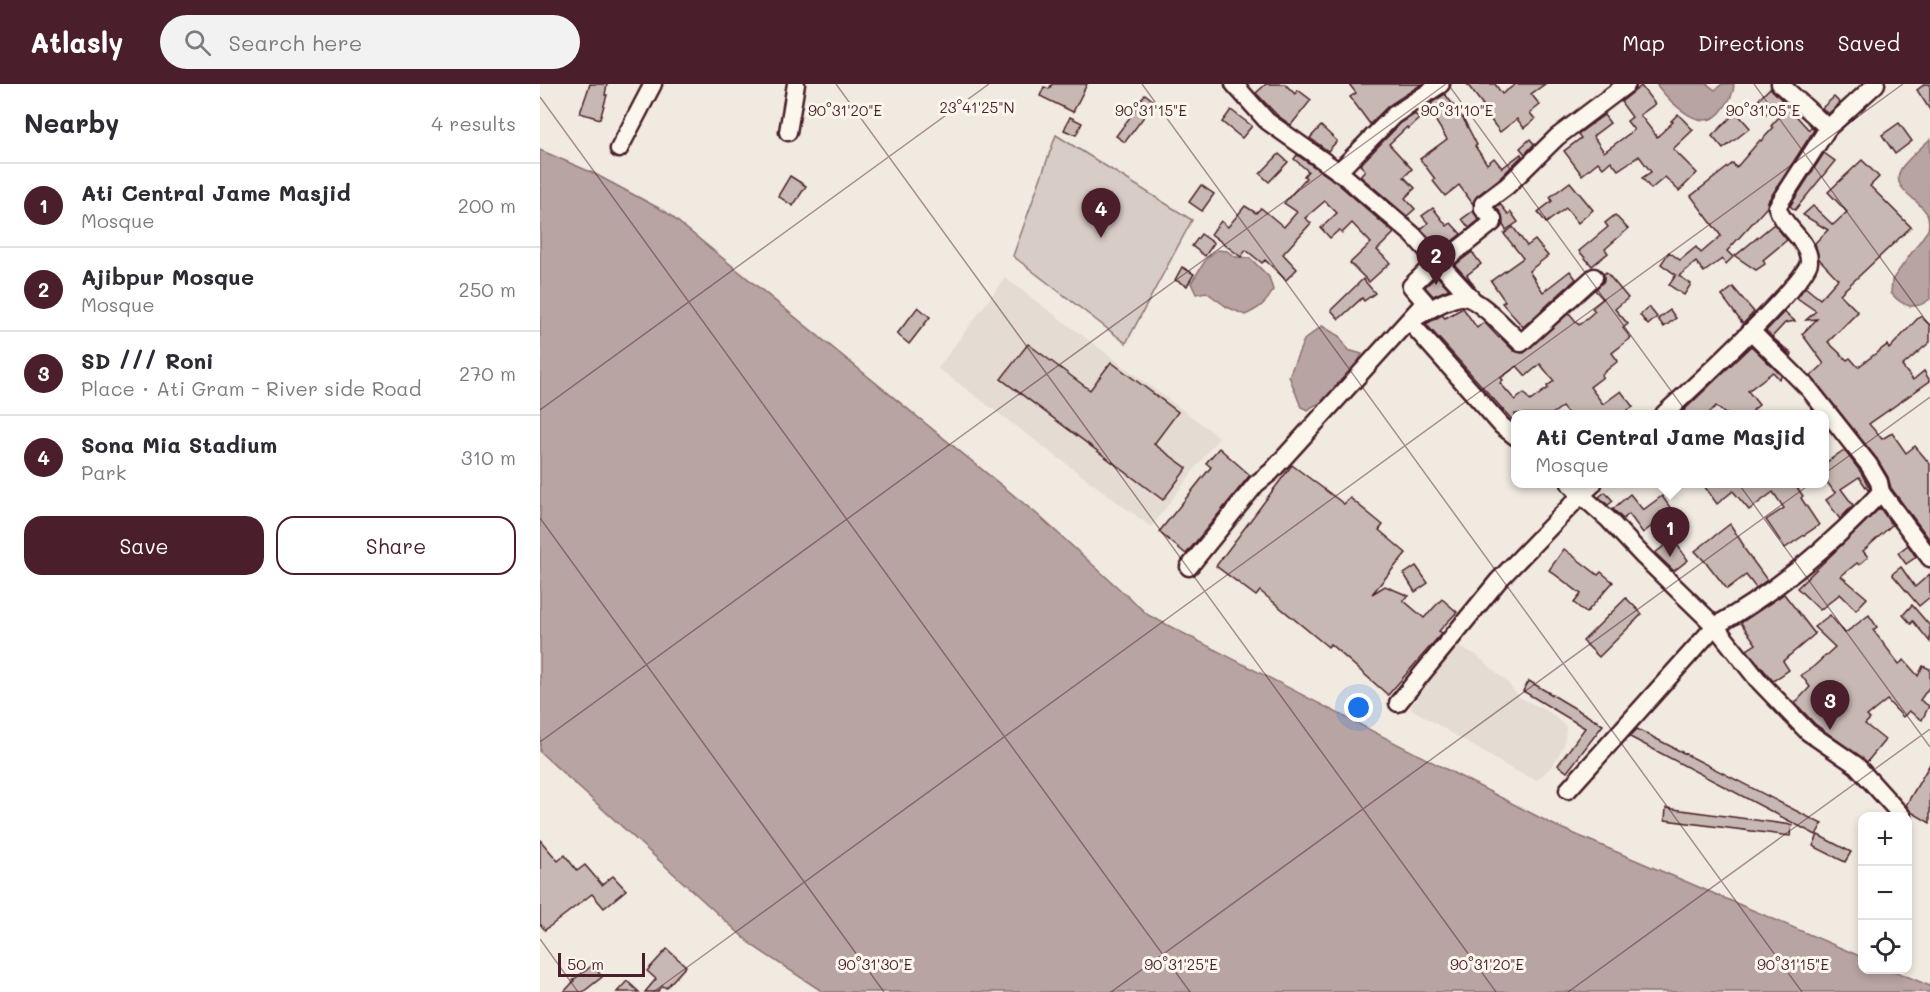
<!DOCTYPE html>
<html lang="en">
<head>
<meta charset="utf-8">
<style>
	body { margin:0; font-family:Mali,sans-serif; background:#f2f2f3; color:#2b2b33 }
	.controls { position:absolute; right:18px; bottom:18px; display:grid; overflow:hidden; border-radius:12px; box-shadow:0 3px 9px #0003 }
	.controls button { width:54px; height:54px; display:grid; place-items:center; padding:0; border:0; border-bottom:2px solid #e1e1e2; background:#fff; color:#2b2b33; font:30px sans-serif }
	.scale { position:absolute; left:18px; bottom:15px; width:87px; box-sizing:border-box; padding-left:6px; border:3px solid #4a1f2b; border-top:0; font-size:16px; line-height:21px; white-space:nowrap; color:#4a1f2b; -webkit-text-stroke:4px #fbf7ec; paint-order:stroke }
	.you { position:absolute; left:819px; top:624px; width:21px; height:21px; margin:-15px; border:4px solid #fff; border-radius:50%; background:#1a73e8; box-shadow:0 0 0 9px #1a73e833 }
	.badge { display:grid; place-items:center; width:39px; height:39px; border-radius:50%; background:#4a1f2b; color:#fff; font-size:20px; font-weight:700 }
	.pin { position:absolute; translate:-50% -50px; filter:drop-shadow(0 2px 3px #0008) }
	.pin::after { content:''; position:absolute; top:32px; width:21px; height:18px; background:inherit; clip-path:polygon(0 0,100% 0,50% 100%) }
	.popup { position:absolute; left:971px; top:326px; width:318px; height:78px; box-sizing:border-box; display:grid; place-content:center; border-radius:12px; background:#fff; filter:drop-shadow(0 2px 4px #0005); font-size:20px; white-space:nowrap; color:#7c7c81 }
	.popup b { font-size:22px; color:#2b2b33 }
	.popup::after { content:''; position:absolute; left:50%; top:100%; margin-left:-12px; border:12px solid transparent; border-top-color:#fff }
	.list { margin:0; padding:0; list-style:none }
	h2 { display:flex; justify-content:space-between; align-items:center; height:78px; margin:0; padding:0 24px; font-size:26px }
	h2 small { font-size:20px; font-weight:400; color:#7c7c81 }
	.list li { display:grid; grid-template-columns:39px 1fr auto; gap:18px; align-items:center; box-sizing:border-box; height:84px; padding:0 24px; border-top:2px solid #e1e1e2 }
	.list b { display:block; font-size:22px; white-space:nowrap }
	.list p { margin:0; font-size:20px; white-space:nowrap; color:#7c7c81 }
	.list em { font-size:20px; font-style:normal; color:#7c7c81 }
	.actions { display:flex; gap:12px; padding:18px 24px }
	.actions a { flex:1; padding:14px 0; border:2px solid #4a1f2b; border-radius:18px; text-align:center; font-size:21px; color:#4a1f2b }
	.actions .main { background:#4a1f2b; color:#fff }
	.icon { flex:none; width:33px; height:33px; fill:none; stroke:currentColor; stroke-width:2; stroke-linecap:round; stroke-linejoin:round }
	.map { position:relative; flex:none; width:1390px; height:908px; overflow:hidden }
	header { display:flex; align-items:center; gap:36px; box-sizing:border-box; height:84px; padding:0 30px; background:#4a1f2b; color:#fff }
	header strong { font-size:28px }
	nav { display:flex; gap:33px; margin-inline-start:auto; font-size:21px }
	.search { width:420px; height:54px; background:#f2f2f3; display:flex; align-items:center; gap:15px; box-sizing:border-box; padding:0 21px; border-radius:33px; color:#7c7c81; font-size:22px }
	main { display:flex }
	aside { flex:1; background:#fff }
	.map>svg:first-child { display:block }
	.built { fill:#e4dbd2 }
	.green { fill:#d8ccc6; stroke:#917678; stroke-width:1.5 }
	.water { fill:#b8a4a2; stroke:#8c6f72; stroke-width:1.5 }
	.building { fill:#c8b8b3; stroke:#4a1f2b; stroke-width:1.5; fill-rule:evenodd }
	.lines { fill:none; stroke-linecap:round; stroke-linejoin:round }
	.minor-casing { stroke:#4a1f2b; stroke-width:21 }
	.minor { stroke:#fbf7ec; stroke-width:16 }
	.ticks { fill:none; stroke:#4a1f2b; stroke-width:1.5; stroke-opacity:0.45 }
	.ticks-label { font-size:15px; text-anchor:middle; fill:#4a1f2b; stroke:#fbf7ec; stroke-width:6; stroke-linejoin:round; paint-order:stroke }
</style>
</head>
<body>
<header>
<strong>Atlasly</strong>
<div class="search"><svg class="icon" aria-label="search" viewBox="0 0 24 24"><circle cx="10" cy="10" r="6"/><path d="M15 15l6 6"/></svg>Search here</div>
<nav><a>Map</a><a>Directions</a><a>Saved</a></nav>
</header>
<main>
<aside>
<h2>Nearby<small>4 results</small></h2>
<ul class="list">
<li><span class="badge">1</span><div><b>Ati Central Jame Masjid</b><p>Mosque</p></div><em>200 m</em></li>
<li><span class="badge">2</span><div><b>Ajibpur Mosque</b><p>Mosque</p></div><em>250 m</em></li>
<li><span class="badge">3</span><div><b>SD /// Roni</b><p>Place · Ati Gram - River side Road</p></div><em>270 m</em></li>
<li><span class="badge">4</span><div><b>Sona Mia Stadium</b><p>Park</p></div><em>310 m</em></li>
</ul>
<div class="actions"><a class="main">Save</a><a>Share</a></div>
</aside>
<div class="map">
<svg width="1390" height="908" viewBox="0 0 1390 908">
	<rect width="100%" height="100%" fill="#f0eae0"/>
	<filter id="ink" filterUnits="userSpaceOnUse"><feTurbulence type="fractalNoise" baseFrequency=".0167" numOctaves="2"/><feDisplacementMap in="SourceGraphic" scale="12" xChannelSelector="R" yChannelSelector="G"/><feConvolveMatrix kernelMatrix="1 2 1 2 8 2 1 2 1" color-interpolation-filters="sRGB"/></filter>
	<g filter="url(#ink)">
		<g class="built">
			<polygon points="465,194 679,353 611,443 398,284"/>
			<polygon points="916,562 935,570 965,596 979,613 1011,629 1026,643 1024,661 1013,681 997,696 975,687 870,624"/>
		</g>
		<polygon class="green" points="516,51 652,136 586,259 473,172"/>
		<g class="water">
			<path d="M1116,0H1167L1175,6L1182,0H1194C1194,10 1189,17 1183,25C1163,54 1130,18 1116,0Z"/>
			<path d="M1390,55V215C1375,227 1363,223 1351,209L1352,196L1388,146C1389,142 1389,137 1388,132C1381,114 1346,105 1363,82C1371,72 1381,64 1390,55Z"/>
			<polygon points="0,66 53,89 126,128 498,431 608,531 1016,742 1322,873 1322,886 1352,886 1390,902 1390,908 283,908 213,862 0,668"/>
			<path d="M677,166L687,167L696,173L710,174L729,193L733,206C727,219 718,225 705,231L687,223L666,208L656,210L651,199L667,174Z"/>
			<path d="M782,242L799,252L808,266L822,270C817,280 795,313 785,317C778,321 774,320 768,326L761,323L749,292L764,256Z"/>
		</g>
		<g class="building">
			<polygon points="50,0 67,0 65,11 67,11 60,35 40,29"/>
			<polygon points="512,0 547,0 533,28 500,12 504,3 509,5"/>
			<polygon points="726,0 745,0 755,10 758,6 771,16 751,41 737,31 716,9"/>
			<polygon points="809,0 882,0 848,22 830,40 810,13 816,9"/>
			<polygon points="927,0 955,0 962,10 976,0 1005,0 991,10 1000,21 990,29 995,35 984,44 977,35 960,48 941,23 943,21"/>
			<polygon points="1385,0 1390,0 1390,26 1377,6"/>
			<polygon points="1101,2 1115,20 1100,31 1117,53 1133,38 1131,37 1138,30 1153,46 1133,65 1157,89 1139,107 1125,93 1111,105 1102,94 1111,88 1099,72 1078,86 1071,77 1063,84 1058,78 1042,91 1024,67 1041,54 1038,50 1064,31 1070,39 1053,52 1064,68 1094,46 1087,37 1092,33 1081,18"/>
			<polygon points="1230,4 1242,16 1223,32 1213,21"/>
			<polygon points="605,10 615,18 585,58 576,52 596,25 595,24"/>
			<polygon points="905,10 924,36 937,61 935,62 947,80 954,74 962,84 981,70 982,72 960,94 937,112 933,120 919,101 905,112 893,97 895,95 880,75 907,55 892,31 897,27 891,19"/>
			<polygon points="1294,13 1300,19 1288,30 1282,24"/>
			<polygon points="1248,23 1269,46 1271,43 1274,46 1228,117 1227,123 1187,167 1193,173 1186,180 1182,175 1164,188 1156,178 1139,192 1151,200 1144,211 1129,201 1136,191 1121,180 1129,168 1140,176 1156,163 1161,169 1181,152 1151,112 1193,79 1196,84 1220,56 1221,57 1233,44 1231,42"/>
			<polygon points="691,26 712,42 702,54 682,38"/>
			<polygon points="1196,28 1210,44 1183,65 1172,52"/>
			<polygon points="875,30 879,35 868,45 867,43 849,60 872,85 864,93 875,104 865,114 875,125 867,132 820,92 825,86 820,81 861,39"/>
			<polygon points="530,33 542,39 536,51 524,46"/>
			<polygon points="1359,39 1372,57 1355,70 1342,51"/>
			<polygon points="781,42 797,57 788,67 770,54"/>
			<polygon points="990,55 994,60 985,70 980,64"/>
			<polygon points="1284,69 1295,77 1255,126 1250,122"/>
			<polygon points="739,70 748,78 729,98 720,90"/>
			<polygon points="757,71 796,98 854,149 837,166 850,179 829,198 810,179 831,159 812,139 802,149 799,146 790,154 781,144 797,129 785,117 765,134 771,139 743,170 757,185 746,196 725,176 722,179 706,166 701,173 671,150 681,137 688,143 705,122 716,129 721,124 744,143 757,128 744,119 766,94 764,92 768,87 754,75"/>
			<polygon points="1322,76 1339,93 1330,102 1371,143 1300,210 1318,228 1288,258 1307,276 1310,274 1318,283 1347,261 1349,265 1380,232 1390,241 1390,258 1362,282 1373,296 1384,287 1390,297 1329,340 1342,355 1352,349 1366,369 1375,362 1390,380 1390,456 1351,404 1348,393 1337,375 1271,292 1284,280 1262,250 1277,235 1266,236 1276,227 1257,214 1265,203 1280,215 1298,195 1279,175 1275,159 1288,146 1263,131 1273,122 1293,141 1307,128 1288,108"/>
			<polygon points="250,92 266,102 253,122 238,112"/>
			<polygon points="1030,98 1053,126 1038,139 1026,124 1006,139 998,128 1012,117 1010,113"/>
			<polygon points="661,101 674,110 662,127 649,118"/>
			<polygon points="960,120 968,130 971,128 978,138 966,146 963,141 962,131 956,123"/>
			<polygon points="893,124 907,142 911,139 921,150 901,166 881,145 888,139 882,132"/>
			<polygon points="933,127 939,136 929,144 922,135"/>
			<polygon points="1075,131 1088,145 1065,165 1068,169 1052,182 1039,167 1068,143 1065,139"/>
			<polygon points="1234,140 1247,156 1223,176 1225,180 1216,186 1195,172"/>
			<polygon points="973,143 987,162 995,156 1008,172 989,187 1003,208 1030,187 1036,195 983,243 962,219 965,217 951,197 983,174 964,150"/>
			<polygon points="661,150 674,159 665,172 652,162"/>
			<polygon points="932,168 941,180 927,191 935,203 915,181"/>
			<polygon points="642,183 654,190 647,202 635,196"/>
			<path d="M1066,188L1088,214L1075,225L1088,240L1083,244L1091,254L1072,269L1078,277L1061,291L1063,293L1050,303L1063,320L1081,307L1093,323L1082,330H1028L1022,323L1012,330H975V339L886,240L902,231L905,234L923,224L937,244L944,238L959,254L960,253L974,267L984,269L1029,229L1039,241L1055,227L1052,224L1063,215L1055,206L1064,197V190ZM1000,280L1014,297L1007,302L1008,304L990,317L984,309L975,316L960,299L963,296L961,294L977,282L986,292Z"/>
			<polygon points="897,192 909,205 893,212 885,203"/>
			<polygon points="823,195 835,209 824,217 822,214 799,235 791,226"/>
			<polygon points="1193,203 1214,228 1203,240 1182,212"/>
			<polygon points="378,223 390,233 369,260 357,250"/>
			<polygon points="1109,223 1117,233 1108,241 1100,231"/>
			<polygon points="1130,226 1136,234 1124,243 1118,235"/>
			<polygon points="1244,228 1255,237 1245,239 1232,253 1252,270 1251,272 1226,247"/>
			<polygon points="488,260 550,306 571,278 638,328 614,360 647,384 623,416 461,295"/>
			<polygon points="1211,262 1242,292 1239,295 1233,288 1208,307 1219,321 1213,326 1217,330 1185,330 1176,322 1168,330 1141,329"/>
			<polygon points="679,364 710,391 646,470 619,448 671,383 666,379"/>
			<polygon points="1304,366 1320,387 1330,405 1328,406 1319,393 1301,405 1313,421 1300,435 1286,416 1297,408 1295,409 1284,394 1284,380"/>
			<polygon points="752,381 804,420 810,414 843,441 839,446 866,469 832,510 845,502 869,512 863,516 884,534 902,515 917,528 899,547 902,549 848,611 790,560 788,563 720,507 716,512 676,482"/>
			<polygon points="1162,399 1254,399 1263,412 1261,414 1279,441 1245,464 1226,436 1244,424 1233,408 1209,426 1193,407 1177,420"/>
			<polygon points="1065,408 1073,417 1068,421 1059,413"/>
			<polygon points="1090,410 1103,426 1122,412 1132,426 1103,449 1089,430 1083,435 1073,425"/>
			<polygon points="1340,424 1352,441 1323,467 1328,473 1319,481 1317,479 1301,492 1327,514 1316,526 1300,510 1280,526 1257,504"/>
			<polygon points="1190,440 1204,462 1203,463 1227,496 1216,504 1206,491 1187,505 1169,482 1155,467"/>
			<polygon points="1133,455 1148,476 1134,487 1115,469"/>
			<polygon points="1368,461 1376,473 1366,480 1358,469"/>
			<polygon points="1024,465 1058,491 1061,488 1073,498 1046,529 1034,519 1041,510 1009,486"/>
			<polygon points="876,482 888,499 875,508 864,490"/>
			<polygon points="1361,483 1375,503 1390,490 1390,513 1379,522 1352,490"/>
			<polygon points="1244,510 1275,550 1243,577 1249,586 1233,597 1207,566 1216,560 1201,539"/>
			<polygon points="1086,514 1102,530 1059,573 1043,557"/>
			<polygon points="1372,521 1390,542 1390,558 1373,537 1371,540 1363,531"/>
			<polygon points="1290,531 1305,549 1329,531 1337,543 1333,546 1359,580 1364,576 1378,592 1383,582 1390,585 1390,602 1380,616 1389,622 1382,636 1369,627 1363,633 1347,616 1327,632 1330,635 1325,640 1345,656 1327,678 1275,640 1255,619 1270,603 1261,591 1272,584 1295,563 1274,543"/>
			<polygon points="989,597 1063,641 1027,688 1018,681 1045,644 983,607"/>
			<polygon points="1097,645 1282,740 1276,751 1090,653"/>
			<polygon points="1390,680 1390,739 1371,728 1366,721"/>
			<polygon points="1126,724 1252,741 1250,752 1125,736"/>
			<polygon points="1278,751 1311,768 1305,778 1273,762"/>
			<polygon points="0,756 18,777 25,771 37,787 45,781 62,801 73,792 86,806 64,824 52,810 5,846 0,840"/>
			<polygon points="127,865 146,882 126,904 123,902 117,908 105,908 116,895 107,887"/>
			<polygon points="53,881 62,893 43,908 24,908 34,897 33,896"/>
			<polygon points="87,897 99,908 77,908"/>
		</g>
		<g class="lines">
			<g class="minor-casing">
				<g id="minor">
					<polyline points="694,0 727,37 802,90 873,151 932,215"/>
					<polyline points="1240,0 1288,44"/>
					<polyline points="248,48 256,0"/>
					<polyline points="79,65 113,0"/>
					<polyline points="798,88 854,31 901,0"/>
					<polyline points="900,180 953,138 953,135 943,125 943,120 967,102 1017,53 1087,0"/>
					<path d="M954,233L981,259C969,248 937,211 921,213C906,214 883,230 869,237L962,342L976,353"/>
					<polyline points="1211,247 1269,305 1329,381 1339,398 1341,408 1390,474"/>
					<polyline points="981,259 1054,193"/>
					<path d="M1124,330C1145,311 1269,196 1269,178C1270,157 1243,143 1237,123L1288,44L1336,0"/>
					<polyline points="1030,400 1041,411 1053,400"/>
					<path d="M1341,408C1292,460 1238,507 1175,542L1218,596L1268,648L1316,681L1362,732"/>
					<polyline points="649,483 716,400 731,388 885,218 871,202 897,177"/>
					<polyline points="858,619 958,497 1041,411 1068,435 1102,471 1175,542 1028,706"/>
				</g>
			</g>
			<use href="#minor" class="minor"/>
		</g>
	</g>
	<path class="ticks" d="M296,0L956,908M602,0L1262,908M908,0L1390,663M1214,0L1390,242M0,13L650,908M0,326L449,0M0,434L344,908M0,658L906,0M0,855L38,908M113,908L1363,0M571,908L1390,313M1028,908L1390,645"/>
	<g class="ticks-label">
		<text x="437" y="29">23°41'25"N</text>
		<text x="305" y="32">90°31'20"E</text>
		<text x="611" y="32">90°31'15"E</text>
		<text x="917" y="32">90°31'10"E</text>
		<text x="1223" y="32">90°31'05"E</text>
		<text x="335" y="886">90°31'30"E</text>
		<text x="641" y="886">90°31'25"E</text>
		<text x="947" y="886">90°31'20"E</text>
		<text x="1253" y="886">90°31'15"E</text>
	</g>
</svg>
<div class="controls">
<button>+</button>
<button>−</button>
<button><svg class="icon" aria-label="locate" viewBox="0 0 24 24"><circle cx="12" cy="12" r="6"/><path d="M12 2v4M12 18v4M2 12h4M18 12h4"/></svg></button>
</div>
<div class="scale">50 m</div>
<div class="you"></div>
<div class="pin badge" style="left:1130px;top:473px">1</div>
<div class="popup"><b>Ati Central Jame Masjid</b>Mosque</div>
<div class="pin badge" style="left:896px;top:201px">2</div>
<div class="pin badge" style="left:1290px;top:646px">3</div>
<div class="pin badge" style="left:561px;top:154px">4</div>
</div>
</main>
</body>
</html>
